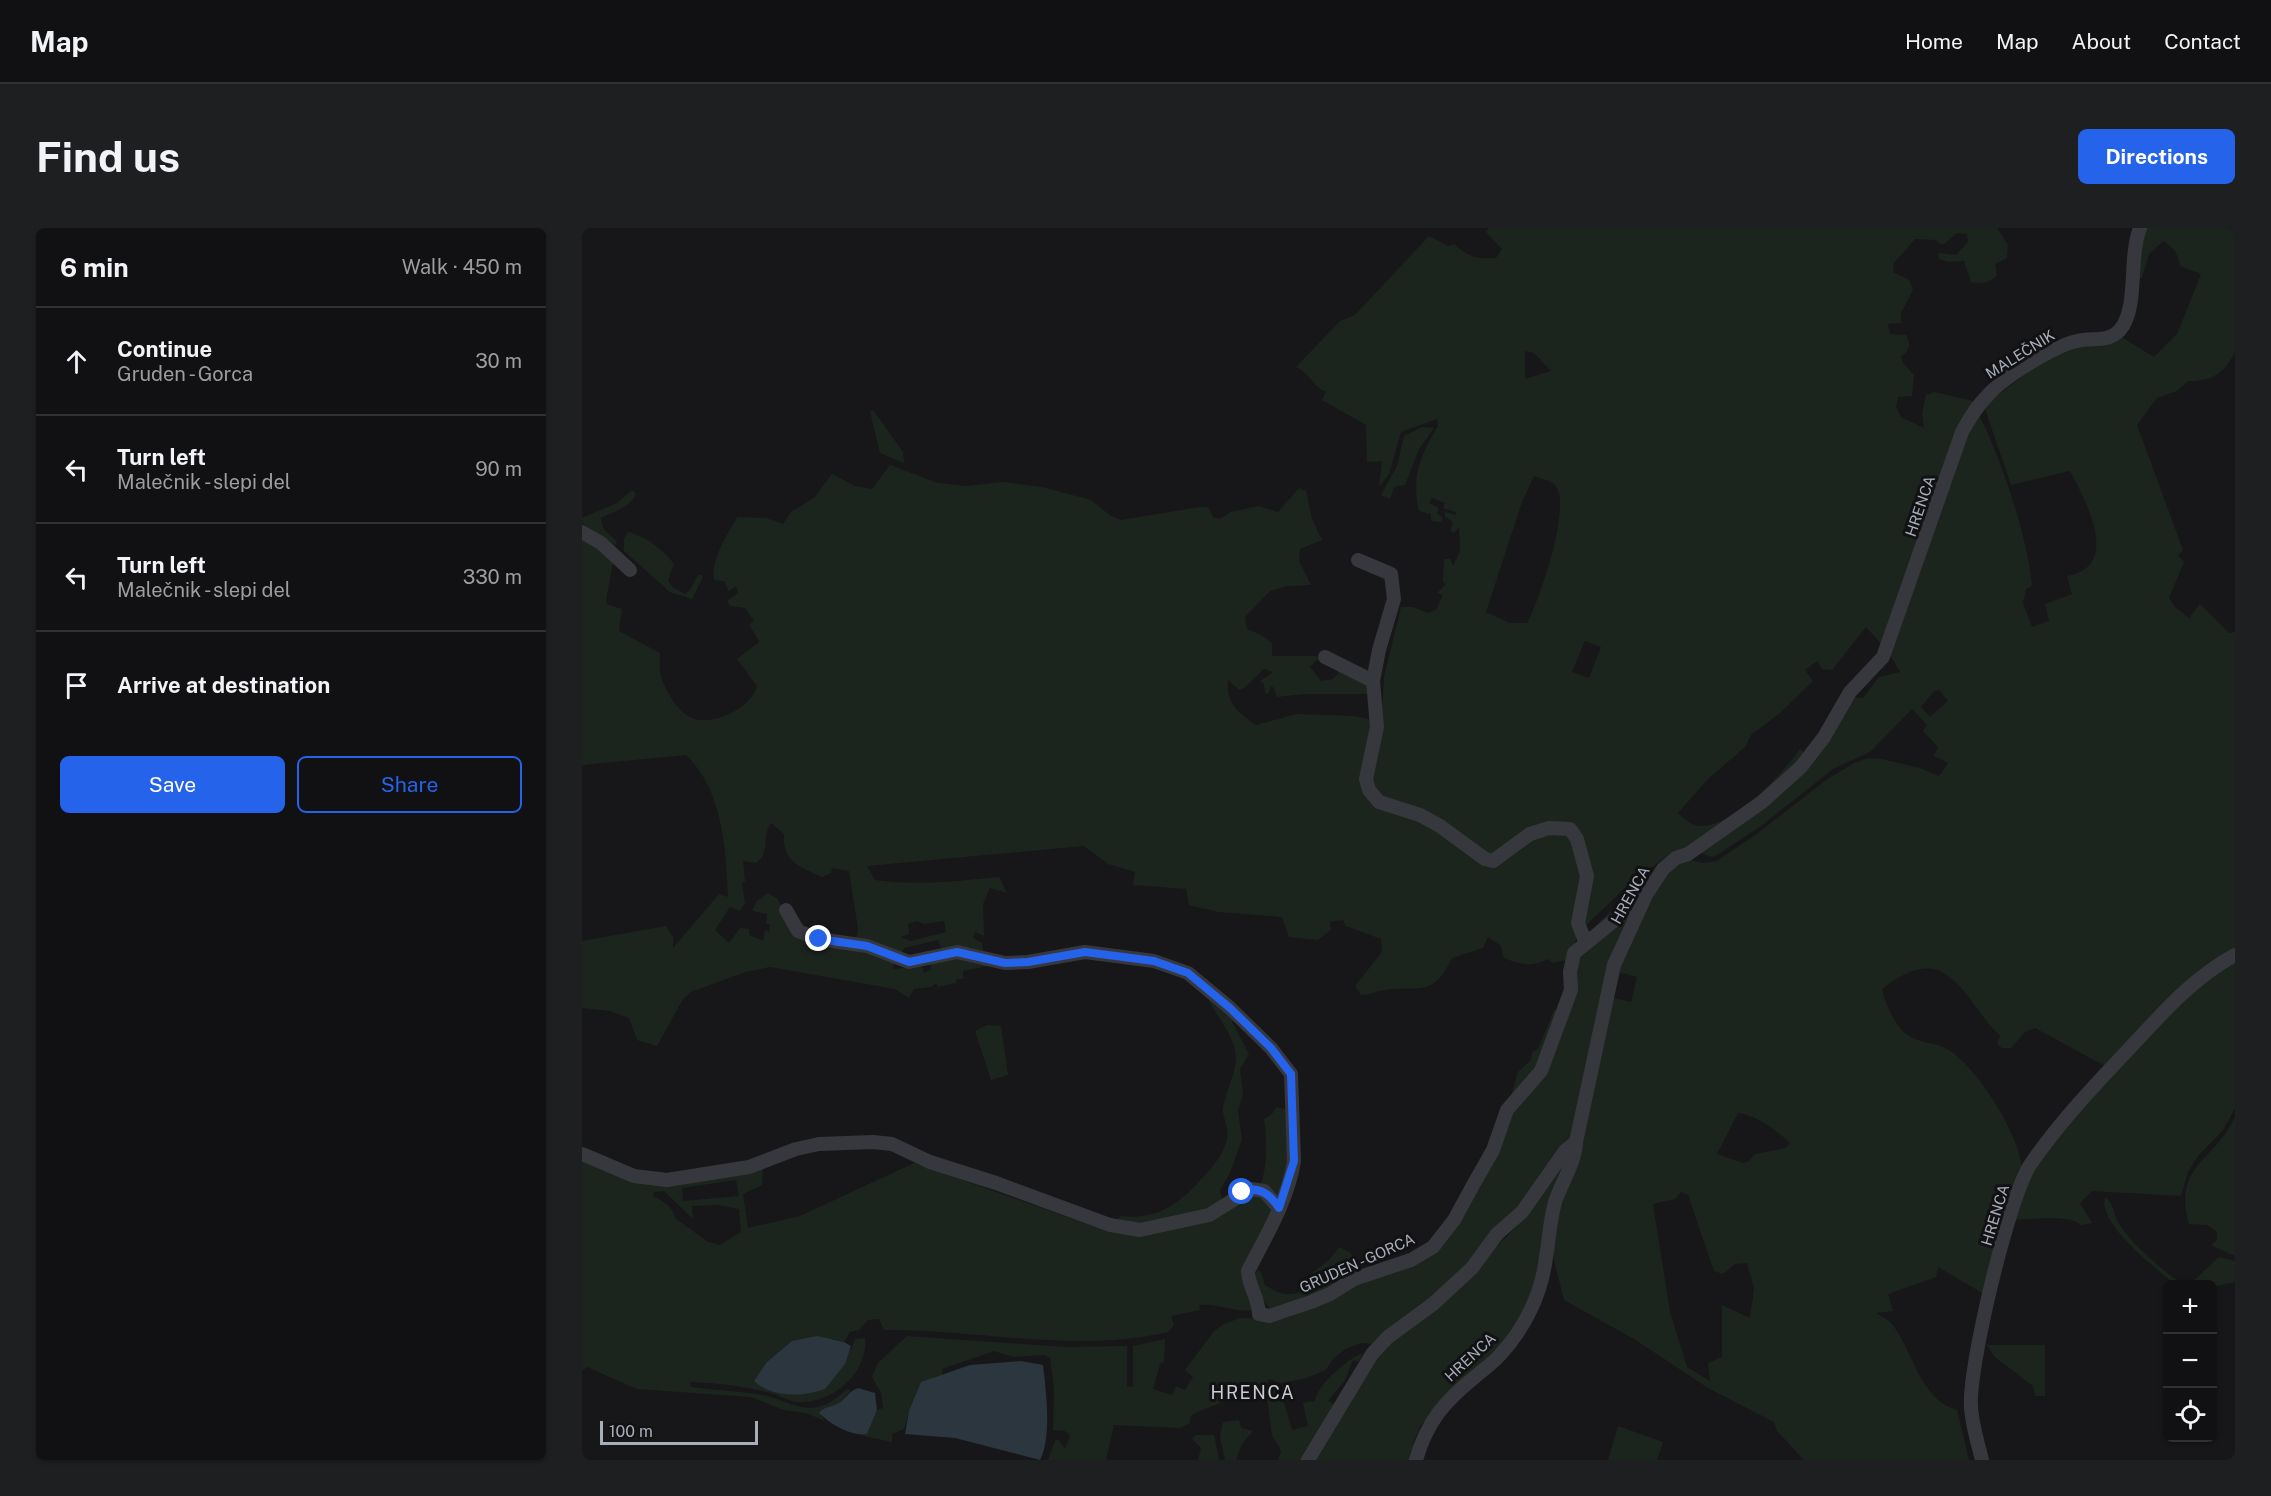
<!DOCTYPE html>
<html lang="en">
<head>
<meta charset="utf-8">
<style>
	body { margin:0; font-family:"Public Sans",sans-serif; background:#1e1f21; color:#f1f3f6 }
	.controls { position:absolute; right:18px; bottom:18px; display:grid; overflow:hidden; border-radius:9px; box-shadow:0 2px 4px #0004 }
	.controls button { width:54px; height:54px; display:grid; place-items:center; padding:0; border:0; border-bottom:2px solid #303133; background:#111113; color:#f1f3f6; font:30px sans-serif }
	.scale { position:absolute; left:18px; bottom:15px; width:158px; box-sizing:border-box; padding-left:6px; border:3px solid #a7aeba; border-top:0; font-size:16px; line-height:21px; white-space:nowrap; color:#a7aeba; -webkit-text-stroke:4px #121214; paint-order:stroke }
	.stop { position:absolute; width:18px; height:18px; margin:-14px; border:4px solid #2563eb; border-radius:50%; background:#fff }
	.stop.end { background:#2563eb; border-color:#fff; box-shadow:0 2px 6px #0008 }
	.list { margin:0; padding:0; list-style:none }
	h2 { display:flex; justify-content:space-between; align-items:center; height:78px; margin:0; padding:0 24px; font-size:26px }
	h2 small { font-size:20px; font-weight:400; color:#9c9da0 }
	.list li { display:grid; grid-template-columns:39px 1fr auto; gap:18px; align-items:center; box-sizing:border-box; height:108px; padding:0 24px; border-top:2px solid #303133 }
	.list b { display:block; font-size:22px; white-space:nowrap }
	.list p { margin:0; font-size:20px; white-space:nowrap; color:#9c9da0 }
	.list em { font-size:20px; font-style:normal; color:#9c9da0 }
	.actions { display:flex; gap:12px; padding:18px 24px }
	.actions a { flex:1; padding:14px 0; border:2px solid #2563eb; border-radius:9px; text-align:center; font-size:21px; color:#2563eb }
	.actions .main { background:#2563eb; color:#fff }
	.icon { flex:none; width:33px; height:33px; fill:none; stroke:currentColor; stroke-width:2; stroke-linecap:round; stroke-linejoin:round }
	.map { position:relative; flex:none; width:1653px; height:1232px; overflow:hidden; border-radius:9px }
	header { display:flex; align-items:center; gap:36px; box-sizing:border-box; height:84px; padding:0 30px; background:#111113; border-bottom:2px solid #303133 }
	header strong { font-size:28px }
	nav { display:flex; gap:33px; margin-inline-start:auto; font-size:21px }
	.intro { display:flex; align-items:center; justify-content:space-between; box-sizing:border-box; height:144px; padding:0 36px }
	h1 { margin:0; font-size:42px }
	.button { padding:15px 27px; border-radius:9px; background:#2563eb; color:#fff; font-size:21px; font-weight:700 }
	main { display:flex; gap:36px; padding:0 36px }
	aside { flex:1; background:#111113; border-radius:9px; box-shadow:0 2px 4px #0004 }
	.map>svg:first-child { display:block }
	.green { fill:#1c251d; fill-rule:evenodd }
	.water { fill:#2b363e }
	.lines { fill:none; stroke-linecap:round; stroke-linejoin:round }
	.minor { stroke:#37383e; stroke-width:14 }
	.route { stroke:#2563eb; stroke-width:8 }
	.labels { text-anchor:middle; dominant-baseline:central; stroke-width:6; stroke-linejoin:round; paint-order:stroke }
	.street-label { font-size:15px; fill:#a7aeba; stroke:#121214 }
	.quarter-label { font-size:18px; letter-spacing:1.5px; fill:#c9cdd6; stroke:#121214 }
</style>
</head>
<body>
<header>
<strong>Map</strong>
<nav><a>Home</a><a>Map</a><a>About</a><a>Contact</a></nav>
</header>
<div class="intro"><h1>Find us</h1><a class="button">Directions</a></div>
<main>
<aside>
<h2>6 min<small>Walk · 450 m</small></h2>
<ul class="list">
<li><svg class="icon" aria-label="ahead" viewBox="0 0 24 24"><path d="M12 20V5M6 11l6-6 6 6"/></svg><div><b>Continue</b><p>Gruden - Gorca</p></div><em>30 m</em></li>
<li><svg class="icon" aria-label="left" viewBox="0 0 24 24"><path d="M17 20v-9H6M10 6l-5 5 5 5"/></svg><div><b>Turn left</b><p>Malečnik - slepi del</p></div><em>90 m</em></li>
<li><svg class="icon" aria-label="left" viewBox="0 0 24 24"><path d="M17 20v-9H6M10 6l-5 5 5 5"/></svg><div><b>Turn left</b><p>Malečnik - slepi del</p></div><em>330 m</em></li>
<li><svg class="icon" aria-label="arrive" viewBox="0 0 24 24"><path d="M6 21V4h12l-3 4 3 4H6"/></svg><div><b>Arrive at destination</b></div></li>
</ul>
<div class="actions"><a class="main">Save</a><a>Share</a></div>
</aside>
<div class="map">
<svg width="1653" height="1232" viewBox="0 0 1653 1232">
	<rect width="100%" height="100%" fill="#171719"/>
	<g class="green">
		<path d="M907,0H1415L1426,17L1425,30L1413,36L1415,47C1408,55 1399,56 1389,54L1382,33L1366,34L1357,31L1356,25L1374,27L1386,14L1385,6L1375,5L1362,16H1358L1354,12L1333,11L1312,35L1311,44L1327,52L1331,62L1319,85V95L1306,96L1308,106L1324,107C1329,118 1328,121 1319,129L1321,135L1332,147L1330,168L1316,169L1314,179L1319,189L1342,200L1340,185L1344,167L1352,164L1395,174L1301,418L1284,399L1250,442L1240,441L1235,433L1223,442L1231,453L1198,485L1169,507L1163,519L1126,551L1096,585C1103,591 1110,599 1120,598C1152,597 1201,546 1218,521L1224,526L1171,576L1100,622L1082,630L1041,662L998,703L985,732L971,735L965,731C950,740 938,736 922,730L918,717L906,709L901,720L870,730C850,773 835,755 798,763C791,764 787,767 779,767L773,758L800,724L799,711L764,698L761,692L748,694L749,702L736,712L707,709L700,689L637,684L607,677L604,661L551,657L553,644L526,636L502,618L285,638L293,652C335,658 375,653 417,649L425,665L408,660L401,676L402,708L393,704L391,710L400,715L402,727L361,725L356,712L322,720L319,730L274,714L276,701L267,643L250,640L249,645L240,649C218,639 200,634 202,606L189,595C179,609 189,624 174,635L161,633L163,654L160,655L163,675L158,683L148,679L133,702L147,715L158,700L167,701V707L181,713L183,702L187,704L188,696H184L185,686L170,683L175,673L186,665L196,671L205,694L319,737L311,736L312,741L340,738L342,745L349,741L348,734L375,729L411,737L381,743V751H374V755L356,759L354,755L349,759L332,761L327,770L313,761L188,739L163,744L109,764L101,771L75,818L55,812L47,790L28,783L0,780V713L84,698L91,709V720L137,666L146,669C144,622 141,562 104,527L0,537V302L33,324L24,372L26,377L40,381L37,403L78,425C78,430 77,438 78,444C81,460 97,487 113,491C134,497 170,479 175,458L155,431L177,414L167,396L172,393L163,380L148,378L145,373L156,365L154,358L147,363L142,353L132,352C129,330 145,308 155,289L184,290L201,296L209,284L232,270L250,246L273,258L290,261L308,237L356,255L384,258L421,254L460,259L509,272L529,288L539,292L618,279H626L631,289L638,291L649,284L677,278L696,284L717,260L724,263L730,291L740,312L718,321L717,333L729,357L705,358L688,363L663,389L665,401L679,407L690,415V428H735L736,431L728,439L739,453L751,451L760,441L790,450L786,466H722L695,469L692,460L689,458L686,466L683,465L682,456L678,453L691,444L682,441L662,460L657,462L646,452C644,477 657,484 674,497L715,486L772,488L795,493L800,484L802,449L819,379H831L846,385L854,382L861,367L855,365L864,356L861,354L862,331H868L871,338L878,323L877,299L872,305L868,303L871,294L863,288V284L874,287V284L861,280L863,275L850,270L847,275L857,280L855,286L861,290L859,294L849,293V286L837,283C829,250 838,227 856,198L855,191L819,204L807,246L797,259L800,233L785,234L784,197L740,172L744,164C730,158 728,145 714,139L758,93L773,87L847,8L866,18L872,16C884,28 896,32 914,30L920,21L904,4ZM943,123L952,125L969,143L943,151ZM952,248C958,250 968,252 973,257C991,276 957,373 945,395H927L904,384L940,274ZM1003,413L1019,419L1007,450L990,444ZM335,693L342,696L362,693L364,704L329,713L319,709L327,706L326,696Z"/>
		<path d="M1561,0H1653V124C1642,146 1630,153 1606,153L1595,163L1575,170L1555,197L1601,322L1596,327L1602,334L1587,370L1593,379L1607,390L1618,376L1647,405L1653,404V722L1525,839L1453,800L1443,804L1429,820H1420L1415,816L1418,808C1378,768 1367,709 1300,761C1303,776 1314,800 1327,808C1339,815 1355,815 1367,822C1396,841 1438,907 1440,941L1402,1066L1356,1039L1354,1049L1306,1066L1311,1083L1294,1085C1299,1088 1306,1092 1310,1096C1332,1124 1337,1171 1375,1182L1387,1232H1222L1195,1203L1192,1194L1126,1160L1052,1111L982,1072L970,1024L974,986L998,923L1027,769L1049,774L1055,749L1034,743L1082,646L1103,631L1121,635L1135,633L1176,605L1244,552L1272,535L1286,530L1299,531L1338,540L1357,548L1366,535L1352,528L1356,519L1341,503L1345,497L1330,481L1288,524L1251,541L1179,598L1138,625L1131,629L1121,626V623L1189,570L1269,469L1281,470L1297,449L1318,444L1307,425L1378,220L1397,187C1419,230 1446,310 1450,358L1444,361L1441,375L1450,399L1467,393L1463,376L1490,366L1485,348C1540,339 1504,273 1488,243L1429,257L1402,178L1468,127L1538,108L1572,129L1595,106L1619,46L1598,38C1596,26 1592,19 1581,13L1567,26L1560,50H1555ZM1357,462L1366,473L1348,489L1339,479L1352,463ZM1156,885C1174,887 1195,902 1208,915L1204,920L1173,926L1167,933L1161,935L1135,926ZM1099,964L1106,967L1132,1043L1141,1046L1153,1036L1165,1035L1172,1060L1168,1090L1140,1077V1129L1126,1135L1128,1153L1105,1139L1088,1084L1071,976L1093,971Z"/>
		<polygon points="291,182 321,224 322,235 298,225 288,184"/>
		<polygon points="840,199 852,200 837,221 823,257 812,259 808,271 799,267 815,238 822,208"/>
		<path d="M50,262L54,266C46,281 32,283 19,290C19,302 27,306 35,313L33,317L0,295V290L35,275Z"/>
		<path d="M46,304C63,308 82,322 92,336L86,352L90,359L103,366L108,362L116,347H119L121,349L110,371L88,364L42,323V311Z"/>
		<path d="M1066,650L1070,653L1028,738L992,905L956,957L872,1054L791,1116L779,1115L763,1121L750,1132L744,1142L721,1151L699,1155L687,1151L685,1155L694,1160L693,1169L701,1171L710,1202L726,1198L721,1175L733,1173C734,1158 766,1130 781,1125L776,1134L771,1132L763,1152L746,1173L756,1178L724,1232H696L699,1223L690,1207L684,1162L675,1161L615,1184L609,1188L608,1195L598,1200L532,1197L524,1232H466L473,1213L476,1211L483,1221L488,1208L483,1203L471,1202L472,1159L468,1130L463,1127L432,1129L412,1123L360,1141V1147L354,1148L327,1183L322,1201L310,1206V1214L278,1207L285,1206L295,1182L301,1180L299,1165L290,1149L296,1135L325,1108L483,1119L545,1118V1158L551,1159V1118L583,1111L582,1134L578,1136L571,1161L590,1167L594,1158L603,1162L611,1149L603,1142L632,1103L642,1096L658,1090L702,1091L713,1087L732,1079L760,1061L847,1024L926,892L964,841L998,718L1018,693Z"/>
		<path d="M1653,732V880L1641,902L1616,928L1606,944L1599,968L1510,963L1498,975L1510,995L1499,997C1487,986 1448,991 1432,992L1441,964L1457,933L1491,889L1602,769Z"/>
		<path d="M628,770L652,788L650,794L667,826L658,841L661,867L656,883L660,911L648,945L638,962L640,971C607,994 571,996 533,995L538,988C576,993 600,974 624,946C633,936 642,925 645,911C648,900 640,889 641,880C644,860 657,843 653,822C649,804 635,788 627,773Z"/>
		<polygon points="981,778 953,843 928,871 936,844 949,832 950,824 956,821 972,782"/>
		<polygon points="405,797 419,798 426,847 409,852 393,803"/>
		<path d="M694,879L704,881L712,927L698,970L678,958C686,939 685,911 682,891L690,886Z"/>
		<path d="M1653,889V1028L1629,1017L1635,1012V1004L1625,997L1607,996C1591,935 1633,934 1653,889Z"/>
		<path d="M0,928L47,948L181,940L180,957L161,966L166,1000L218,988L332,935L530,1005L550,1007L674,966L692,977L670,1029L672,1082C654,1085 636,1075 617,1077L618,1082L589,1088L592,1097L586,1104C491,1126 397,1101 302,1102L297,1091L286,1092L277,1102L268,1104L262,1114L252,1111L209,1115L185,1134L269,1122L273,1111L283,1110C287,1145 249,1177 215,1174C206,1173 198,1167 189,1165C165,1158 132,1155 108,1154L109,1159C131,1162 152,1163 174,1166C213,1172 227,1197 265,1161L269,1162L257,1176L237,1185L243,1193L224,1185L202,1182L169,1169L55,1161L5,1139L0,1142ZM154,952L157,968L101,973L100,960ZM82,963L111,991L110,978L135,977L157,981L159,1004L138,1017L126,1014L93,990C92,980 80,972 71,968L72,964Z"/>
		<polygon points="987,929 956,1046 938,1092 923,1114 839,1197 832,1213 830,1232 731,1232 793,1126 875,1058 934,999"/>
		<path d="M1523,969C1532,975 1531,985 1536,994C1550,1017 1578,1040 1600,1056H1592C1573,1039 1515,996 1523,969Z"/>
		<path d="M757,1019L769,1025L775,1044L761,1049L726,1073L689,1082L680,1070L673,1050L675,1042L679,1044L683,1057C696,1065 701,1068 716,1065L729,1046L747,1032Z"/>
		<polygon points="1637,1029 1653,1033 1653,1054 1631,1059 1630,1056 1608,1056"/>
		<polygon points="1405,1117 1463,1117 1463,1168 1453,1168 1451,1158 1413,1129"/>
		<polygon points="657,1192 659,1200 671,1203 660,1216 654,1232 643,1232 638,1209 641,1194"/>
		<polygon points="1036,1198 1081,1214 1075,1232 1026,1232"/>
		<polygon points="614,1207 632,1207 637,1232 616,1232 619,1220 610,1211"/>
	</g>
	<g class="water">
		<path d="M235,1108L262,1114L269,1118L263,1136L243,1161C221,1169 191,1170 172,1153L185,1134L210,1113Z"/>
		<path d="M439,1133L461,1137C464,1162 470,1209 458,1232L373,1210L323,1206L327,1183L339,1154L388,1137Z"/>
		<path d="M276,1160L293,1165L295,1182L285,1206C269,1209 247,1195 237,1185C242,1178 248,1180 255,1176C264,1172 266,1163 276,1160Z"/>
	</g>
	<g class="lines">
		<g class="minor">
			<polyline points="0,304 19,315 48,342"/>
			<polyline points="776,332 809,346 812,371 797,422 791,453 795,499 784,551 787,562 797,574 838,587 858,598 903,631 911,633 948,606 967,600 988,601 995,611 1005,648 996,695 1003,713"/>
			<polyline points="743,429 791,453"/>
			<path d="M204,682L216,703L237,711L285,718L327,734L375,724L423,735L446,734L503,724L572,733L606,745L648,780L689,820L709,846L712,933C706,972 684,1008 666,1043C666,1058 677,1070 677,1086L688,1088L729,1074L748,1066L772,1051L829,1032L851,1019L872,992L890,959L911,922L925,882L959,843L989,762L988,744L992,725L1060,670"/>
			<polyline points="0,926 52,948 85,952 167,939 214,921 237,916 291,914 310,916 348,934 414,955 528,997 558,1002 627,987 669,961 682,963 697,980"/>
			<polyline points="726,1232 790,1126 806,1109 851,1076 890,1040 915,1006 940,984 983,923 994,914"/>
			<path d="M834,1232C845,1193 863,1173 894,1148C902,1141 911,1135 918,1127C943,1100 960,1065 964,1029C967,1011 968,992 973,974C980,953 993,936 994,914L1032,737L1064,667L1081,641L1094,630L1106,626L1180,574L1219,539L1242,509L1268,464L1301,429L1380,204C1387,191 1395,178 1406,167C1422,149 1472,118 1495,113C1510,109 1526,115 1538,102C1557,79 1546,31 1558,0"/>
			<path d="M1400,1232C1396,1215 1390,1197 1389,1179C1386,1140 1427,969 1448,937C1476,896 1511,859 1545,823C1579,787 1609,751 1653,727"/>
		</g>
	</g>
	<g class="lines">
		<path class="route" d="M237,711L285,718L327,734L375,724L423,735L446,734L503,724L572,733L606,745L648,780L689,820L709,846L712,933L697,980C688,966 676,957 660,964"/>
	</g>
	<g class="labels">
		<g class="street-label">
			<text transform="translate(1438 126) rotate(-32)">MALEČNIK</text>
			<text transform="translate(1338 278) rotate(-71)">HRENCA</text>
			<text transform="translate(1048 667) rotate(-61)">HRENCA</text>
			<text transform="translate(1413 987) rotate(-73)">HRENCA</text>
			<text transform="translate(775 1035) rotate(-24)">GRUDEN - GORCA</text>
			<text transform="translate(888 1129) rotate(-43)">HRENCA</text>
		</g>
		<g class="quarter-label">
			<text x="671" y="1164">HRENCA</text>
		</g>
	</g>
</svg>
<div class="controls">
<button>+</button>
<button>−</button>
<button><svg class="icon" aria-label="locate" viewBox="0 0 24 24"><circle cx="12" cy="12" r="6"/><path d="M12 2v4M12 18v4M2 12h4M18 12h4"/></svg></button>
</div>
<div class="scale">100 m</div>
<div class="stop" style="left:660px;top:964px"></div>
<div class="stop end" style="left:237px;top:711px"></div>
</div>
</main>
</body>
</html>
